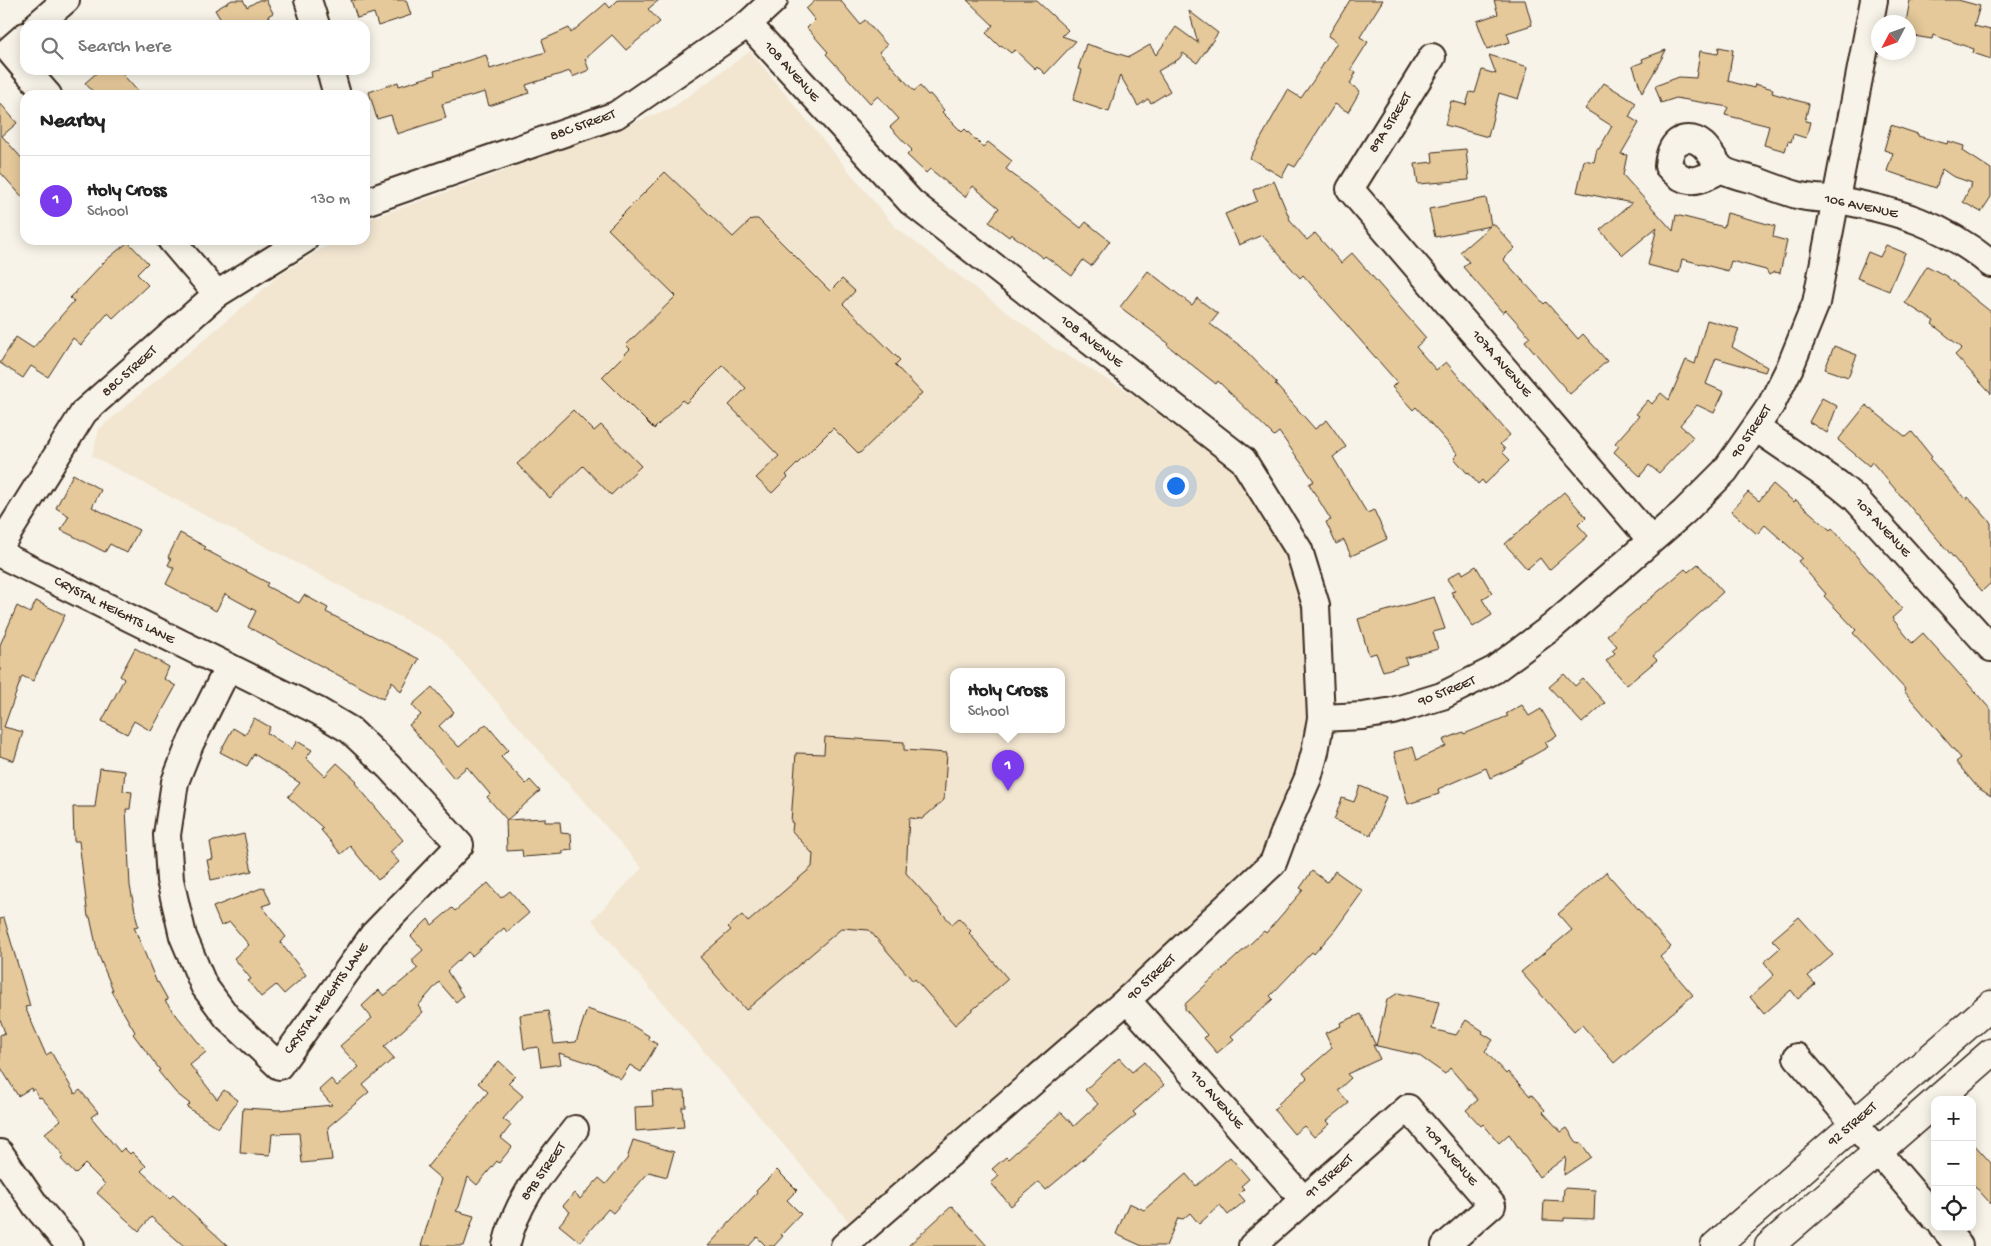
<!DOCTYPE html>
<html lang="en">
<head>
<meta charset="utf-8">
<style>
	body { margin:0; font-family:"Gochi Hand",sans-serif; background:#f2f2f2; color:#222 }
	.controls { position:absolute; right:15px; bottom:15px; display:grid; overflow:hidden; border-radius:10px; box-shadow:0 2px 12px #0003 }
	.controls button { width:45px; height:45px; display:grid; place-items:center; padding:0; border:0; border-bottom:1px solid #e0e0e0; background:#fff; color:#222; font:25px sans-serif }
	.compass { position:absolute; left:1871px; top:15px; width:45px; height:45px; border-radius:50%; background:#fff; box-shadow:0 2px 12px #0003; rotate:229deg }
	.you { position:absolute; left:1175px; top:485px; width:18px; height:18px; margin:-12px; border:4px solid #fff; border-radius:50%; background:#1a73e8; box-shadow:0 0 0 8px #1a73e833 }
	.badge { display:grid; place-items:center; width:32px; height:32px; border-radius:50%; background:#7c3aed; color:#fff; font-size:16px; font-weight:700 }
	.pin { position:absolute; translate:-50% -41px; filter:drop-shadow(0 1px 2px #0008) }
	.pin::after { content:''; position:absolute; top:26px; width:18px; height:15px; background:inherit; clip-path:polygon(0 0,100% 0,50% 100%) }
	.popup { position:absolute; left:950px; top:668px; width:115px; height:65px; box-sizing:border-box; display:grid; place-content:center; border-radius:10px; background:#fff; filter:drop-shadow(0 1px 4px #0005); font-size:16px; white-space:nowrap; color:#767676 }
	.popup b { font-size:19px; color:#222 }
	.popup::after { content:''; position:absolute; left:50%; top:100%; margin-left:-10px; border:10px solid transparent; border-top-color:#fff }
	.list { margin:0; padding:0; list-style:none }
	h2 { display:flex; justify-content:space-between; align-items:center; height:65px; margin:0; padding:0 20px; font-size:21px }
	h2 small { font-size:16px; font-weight:400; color:#767676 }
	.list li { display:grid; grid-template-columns:32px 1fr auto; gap:15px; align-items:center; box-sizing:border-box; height:90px; padding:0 20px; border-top:1px solid #e0e0e0 }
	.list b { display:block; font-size:19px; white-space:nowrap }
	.list p { margin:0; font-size:16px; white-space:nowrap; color:#767676 }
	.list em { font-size:16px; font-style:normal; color:#767676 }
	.icon { flex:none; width:28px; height:28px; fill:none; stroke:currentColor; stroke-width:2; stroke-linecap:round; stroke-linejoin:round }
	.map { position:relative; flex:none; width:1991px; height:1246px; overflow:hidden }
	.search { position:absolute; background:#fff; box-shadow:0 2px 12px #0003; left:20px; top:20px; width:350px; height:55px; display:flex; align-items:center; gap:12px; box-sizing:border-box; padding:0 18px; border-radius:15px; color:#767676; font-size:19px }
	.panel { position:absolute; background:#fff; box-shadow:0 2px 12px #0003; left:20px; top:90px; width:350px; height:155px; border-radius:15px }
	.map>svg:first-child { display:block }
	.built { fill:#f2e6d1; fill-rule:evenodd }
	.building { fill:#e5c99a; stroke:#3b2a1e }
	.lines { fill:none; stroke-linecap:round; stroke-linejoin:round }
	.minor-casing { stroke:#3b2a1e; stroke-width:30 }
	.major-casing { stroke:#3b2a1e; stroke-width:31 }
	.minor { stroke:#f7f3e8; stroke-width:26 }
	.major { stroke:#f7f3e8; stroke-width:28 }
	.labels { text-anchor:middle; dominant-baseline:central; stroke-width:4.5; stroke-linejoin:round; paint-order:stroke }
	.street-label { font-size:14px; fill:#3b2a1e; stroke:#f7f3e8 }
</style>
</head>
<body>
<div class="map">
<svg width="1991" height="1246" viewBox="0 0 1991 1246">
	<rect width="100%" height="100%" fill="#f7f3e8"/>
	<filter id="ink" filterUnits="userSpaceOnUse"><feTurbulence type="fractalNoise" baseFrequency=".02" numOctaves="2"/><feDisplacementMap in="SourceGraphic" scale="10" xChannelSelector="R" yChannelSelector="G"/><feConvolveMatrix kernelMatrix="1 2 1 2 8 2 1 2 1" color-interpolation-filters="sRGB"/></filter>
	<g filter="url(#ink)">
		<path class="built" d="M750,51L895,227L1053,347L1243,460L1299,550L1321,718L1273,863L850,1223L592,920L642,868L442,639L92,456L99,429L281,274L336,240H365V222L372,218L464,186L672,108ZM954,672H1062V730H954Z"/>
		<g class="building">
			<polygon points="232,0 243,0 247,7 259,0 266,0 273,13 268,16 273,25 224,25 215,10"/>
			<polygon points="351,0 406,0 411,15 378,26 374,13 357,18"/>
			<polygon points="618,0 659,0 648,9 660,22 626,50 612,35 585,59 589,70 572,77 570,71 526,85 529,93 489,106 485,92 442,104 446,118 397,134 391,115 377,119 369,92 398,82 399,86 435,75 434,71 486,55 490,69 546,52 542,40 569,28 571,33 606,3 610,8"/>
			<polygon points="816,0 840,0 860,24 865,20 887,45 879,52 914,91 920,86 928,95 930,94 944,110 942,112 962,132 965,129 983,147 988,142 1012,161 1006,169 1081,228 1086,222 1110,241 1091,266 1083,260 1072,276 1045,256 1043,258 1011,234 1009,237 989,222 999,208 973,186 965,197 930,169 926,173 907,155 912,150 890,127 899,119 878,96 870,103 826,54 828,52 807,28 815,20 806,9"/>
			<polygon points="967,0 1036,0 1068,30 1062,36 1076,41 1045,74 1037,66 1035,69 1015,50 1011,53 1001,45 1000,47 986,33 993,25"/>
			<polygon points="1350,0 1383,0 1360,37 1368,42 1351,69 1356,72 1350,84 1360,91 1348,112 1335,104 1295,167 1289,164 1282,177 1250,158 1288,90 1301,98 1313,81 1337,42 1328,36"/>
			<polygon points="1494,0 1525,0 1532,25 1507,33 1510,42 1487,49 1477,21 1498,14"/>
			<polygon points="1910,0 1958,0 1980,6 1974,26 1991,30 1991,59 1973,53 1974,49 1933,35 1932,39 1908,35 1908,22 1906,22"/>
			<polygon points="1189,11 1218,33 1197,63 1183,53 1179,59 1158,71 1170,91 1151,103 1148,99 1138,106 1120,75 1109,112 1073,100 1082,70 1078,69 1086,44 1129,57 1150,45 1156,55 1176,27 1198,43"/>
			<polygon points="1719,47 1733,50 1728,81 1754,88 1755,84 1773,89 1772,93 1809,104 1805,121 1810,122 1806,138 1793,134 1791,142 1788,141 1785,151 1764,145 1769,126 1725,115 1728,107 1676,98 1661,103 1655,86 1679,77 1696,78 1700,51 1718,54"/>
			<polygon points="1666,50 1657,67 1642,93 1633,66 1643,62 1642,59"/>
			<polygon points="1489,55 1528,67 1518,99 1499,93 1488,137 1445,125 1451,101 1466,105 1470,92 1475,93 1482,70 1496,74"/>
			<polygon points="100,70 119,70 141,95 96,95 85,83"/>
			<polygon points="1604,83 1636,103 1629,117 1639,123 1621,154 1627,155 1623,175 1673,231 1676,215 1724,227 1727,213 1775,226 1773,237 1787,241 1780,273 1774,272 1769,275 1766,270 1731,261 1728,271 1682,259 1679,273 1648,265 1657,227 1623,255 1615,247 1600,230 1632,203 1577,192 1584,160 1594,162 1597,149 1599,149 1612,126 1585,109"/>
			<polygon points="0,103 17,123 2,136 25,162 25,200 0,172"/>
			<polygon points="1891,125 1918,134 1918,136 1947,144 1948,141 1964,146 1963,151 1991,169 1991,197 1981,212 1963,202 1972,183 1952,176 1942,169 1936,188 1887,171 1893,153 1884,150"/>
			<polygon points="1466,149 1469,180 1418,184 1415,164 1433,162 1432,152"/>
			<polygon points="665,172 733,237 752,219 758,219 830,291 842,279 855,291 843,304 900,360 895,365 922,393 859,454 833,428 786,475 788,477 772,493 756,478 779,456 729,405 746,388 723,366 686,403 682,400 654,429 602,377 630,349 626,345 676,296 608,229"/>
			<polygon points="1274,181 1291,222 1307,240 1315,233 1341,263 1352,253 1426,338 1416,347 1436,370 1446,362 1510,435 1500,444 1505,449 1502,452 1510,460 1485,484 1482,480 1478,484 1468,472 1467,473 1454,458 1458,454 1416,407 1413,410 1392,387 1397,382 1303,275 1300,278 1262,235 1239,245 1225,214 1257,201 1253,190"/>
			<polygon points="1486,198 1491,225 1493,223 1515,248 1503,259 1544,304 1546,302 1578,339 1583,334 1607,361 1570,394 1525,341 1530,337 1506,310 1503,313 1463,267 1469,262 1460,252 1490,226 1435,237 1429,209"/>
			<polygon points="128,242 148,263 137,274 148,285 113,318 108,313 81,345 73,338 48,377 31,366 23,378 0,363 16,337 33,348 74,301 70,298 105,261"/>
			<polygon points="1886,245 1905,253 1889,291 1857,278 1868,252 1880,257"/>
			<polygon points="1927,266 1946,276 1991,312 1991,394 1955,355 1962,348 1932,324 1934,321 1905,303"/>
			<polygon points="1148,271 1192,305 1197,298 1218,314 1210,324 1242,347 1277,383 1275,384 1315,429 1327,420 1346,447 1333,457 1367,513 1374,510 1387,539 1351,556 1344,540 1336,544 1326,522 1331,520 1309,484 1314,481 1279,432 1274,436 1218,381 1216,384 1167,345 1168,343 1120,307"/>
			<polygon points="1707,320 1739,329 1732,347 1767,367 1765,372 1716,358 1706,384 1724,392 1714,413 1697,405 1680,425 1693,437 1659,473 1649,465 1640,476 1614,452 1619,446 1615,443 1639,416 1636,414 1648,400 1652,404 1661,393 1669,400 1686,360 1695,364"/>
			<polygon points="1834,346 1857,355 1848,377 1825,369"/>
			<polygon points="1822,398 1837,406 1827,433 1809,422"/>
			<polygon points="1866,405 1906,437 1912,432 1932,457 1930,459 1966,500 1968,497 1991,523 1991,583 1982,591 1872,462 1869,466 1838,440"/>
			<polygon points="573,410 594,431 601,425 641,466 611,495 583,466 550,498 517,464"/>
			<polygon points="73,474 101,490 92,507 139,530 127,553 110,544 105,552 61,530 69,516 56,508"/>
			<polygon points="1773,484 1794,502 1796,500 1830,530 1832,528 1902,609 1892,618 1912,643 1923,633 1991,710 1991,796 1978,788 1956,762 1961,758 1904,691 1905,689 1853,633 1856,630 1824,596 1826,594 1798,561 1802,558 1765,525 1757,534 1731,511 1748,492 1759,501"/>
			<polygon points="1564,492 1586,517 1578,525 1588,536 1549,570 1540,558 1527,569 1505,544"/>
			<polygon points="180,533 206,547 204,549 268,583 266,586 299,603 304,595 328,608 326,612 419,659 401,692 392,681 383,699 248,627 256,611 225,594 216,611 166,584 174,568 168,565 171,559 168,557"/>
			<polygon points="1698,564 1723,592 1653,656 1657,660 1627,685 1606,661 1615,653 1612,650 1617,646 1607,635 1685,569 1688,572"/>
			<polygon points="1476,566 1492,593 1482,599 1492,615 1473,627 1451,592 1455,591 1447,579 1461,570 1463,574"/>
			<polygon points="1434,597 1445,629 1433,632 1438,649 1405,658 1407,664 1383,671 1376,653 1369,655 1358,619"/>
			<polygon points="36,601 65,615 33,681 22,676 4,727 23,732 14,761 0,756 0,645 17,606 30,613"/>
			<polygon points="135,648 169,667 164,679 176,686 151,731 134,721 127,734 102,721 124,679 120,676"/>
			<polygon points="1564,674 1575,686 1583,679 1605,703 1582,723 1549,687"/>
			<polygon points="432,687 454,712 439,726 459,747 486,724 508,750 501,757 526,784 530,780 540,791 507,820 487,797 490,794 467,767 454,778 409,725 421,715 412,705"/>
			<polygon points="1522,705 1529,716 1541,709 1557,736 1545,742 1548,747 1523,761 1523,763 1490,778 1486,768 1438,789 1439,794 1408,804 1394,752 1413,747 1417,760 1446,746 1443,740 1463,732 1464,734 1508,716 1506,714"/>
			<polygon points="254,718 270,727 267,733 292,749 297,741 312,750 306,758 325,776 337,763 357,781 355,783 403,840 390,852 399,862 378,880 350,846 341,854 321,830 323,828 288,797 300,783 254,754 247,766 220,752 233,728 245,735"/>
			<polygon points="825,737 904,742 904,750 947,753 944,800 922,819 909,818 906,873 952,924 959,918 971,931 969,933 1008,979 955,1025 915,979 913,981 869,930 842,928 746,1010 700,957 731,930 728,927 742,915 748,922 812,867 813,854 792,831 793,823 791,822 796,753 824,754"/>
			<polygon points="100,768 125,771 123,791 132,792 130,809 126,809 130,886 138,926 134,927 157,983 158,982 168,1000 165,1001 206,1052 190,1065 217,1099 224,1090 238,1100 218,1128 187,1107 190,1104 176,1093 158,1071 160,1070 133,1034 135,1032 111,991 113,990 98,954 90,917 88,917 79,841 74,841 73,807 95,807"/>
			<polygon points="1360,786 1386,797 1371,835 1334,820 1342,798 1354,802"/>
			<polygon points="545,818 545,822 560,822 561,833 571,834 572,850 563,851 563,854 523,857 522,850 507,851 506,820"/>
			<polygon points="244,834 252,871 211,880 207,860 213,859 210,842"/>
			<polygon points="1312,871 1327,882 1335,871 1363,891 1335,930 1314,954 1312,952 1270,996 1273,999 1231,1036 1234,1039 1217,1053 1204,1038 1207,1035 1185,1009 1185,1004 1264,931 1266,933 1303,890 1300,888"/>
			<polygon points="1606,872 1671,947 1660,957 1693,995 1614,1063 1582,1025 1574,1032 1521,972 1572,930 1558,914"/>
			<polygon points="488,883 501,898 510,891 529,913 507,932 504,928 472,956 468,952 447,971 463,996 456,1002 439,982 418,1006 423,1012 384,1047 394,1058 363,1085 369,1092 328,1127 332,1160 302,1163 299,1133 272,1134 270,1155 240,1153 243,1108 279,1110 332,1105 319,1090 331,1079 337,1086 359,1067 340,1046 372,1018 362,1006 379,990 384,996 418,968 413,963 413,959 423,950 411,936 428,919 432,925 452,908 455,911"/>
			<polygon points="264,887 271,903 262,906 286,937 280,942 306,975 284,994 276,985 261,997 248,981 251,979 234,958 249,945 230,922 221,926 213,907"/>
			<polygon points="1799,917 1833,955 1808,976 1815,984 1798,999 1791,990 1764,1014 1750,997 1774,975 1764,962 1780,948 1772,940"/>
			<polygon points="4,918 30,1006 25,1007 46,1055 51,1052 75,1094 80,1090 98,1112 91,1117 120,1152 124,1148 130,1154 132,1152 146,1166 141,1171 170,1198 173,1195 228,1246 184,1246 151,1217 139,1231 97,1193 105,1184 85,1164 75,1174 61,1159 64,1156 45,1133 61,1120 41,1097 39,1098 34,1089 32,1091 31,1088 18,1096 0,1066 0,1035 5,1033 0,1019 0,919"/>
			<polygon points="1398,993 1439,1002 1432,1029 1456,1035 1466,1020 1483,1031 1482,1033 1493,1040 1485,1051 1506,1074 1508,1072 1530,1096 1532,1095 1545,1110 1543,1112 1561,1132 1567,1128 1578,1144 1581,1143 1591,1157 1564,1175 1566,1157 1539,1177 1509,1134 1499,1143 1483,1124 1481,1126 1466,1110 1478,1100 1450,1068 1445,1074 1418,1055 1373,1045 1380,1059 1347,1074 1351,1078 1338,1090 1349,1103 1327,1121 1330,1124 1314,1137 1304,1126 1294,1134 1274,1110 1279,1105 1278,1104 1307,1078 1303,1073 1332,1048 1325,1033 1341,1026 1340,1023 1361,1014 1376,1046 1387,1000"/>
			<polygon points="587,1009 626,1022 649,1036 648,1039 657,1044 641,1072 630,1065 621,1079 599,1066 559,1053 561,1064 541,1067 538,1047 524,1049 520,1015 548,1011 554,1044 576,1042"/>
			<polygon points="1119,1058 1132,1072 1144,1062 1164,1085 1133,1112 1136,1115 1046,1190 1039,1182 1011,1206 991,1183 999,1176 992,1169 1006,1157 1008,1159 1061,1112 1074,1126 1098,1104 1085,1090"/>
			<polygon points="499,1061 515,1076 508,1083 523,1096 503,1119 511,1125 501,1138 512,1147 499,1163 497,1161 477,1185 468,1177 459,1207 456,1211 474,1216 464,1246 421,1246 441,1179 427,1167 488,1092 478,1083"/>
			<polygon points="685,1091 686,1107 682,1107 684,1127 636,1131 635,1107 653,1106 652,1092"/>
			<polygon points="633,1140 674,1152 667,1177 649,1172 613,1213 608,1209 580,1242 559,1225 570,1212 563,1206 574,1193 580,1199 599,1178 606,1184 627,1159"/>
			<polygon points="1972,1142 1991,1163 1991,1204 1972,1183"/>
			<polygon points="1230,1157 1249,1179 1241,1186 1244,1189 1239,1194 1245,1201 1228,1215 1220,1205 1199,1224 1190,1213 1183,1219 1178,1218 1166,1246 1142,1246 1116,1234 1129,1203 1144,1210 1186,1174 1196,1186"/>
			<polygon points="777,1170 797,1190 787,1200 801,1214 781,1235 783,1236 774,1246 766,1246 757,1237 749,1246 708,1246 757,1193 756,1191"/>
			<polygon points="1564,1188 1595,1190 1594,1219 1564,1218 1564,1221 1543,1220 1544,1200 1563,1201"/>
			<polygon points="952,1206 987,1246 908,1246 934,1222"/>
		</g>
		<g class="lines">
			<g class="minor-casing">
				<g id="minor">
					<polyline points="308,0 316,25"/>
					<polyline points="748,24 911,202 1243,460 1299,550 1316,605 1321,718 1315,752 1308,778 1286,828 1273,863 1127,1000 844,1246"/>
					<polyline points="37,25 66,0"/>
					<polyline points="25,36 9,50 25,69"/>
					<polyline points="1432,57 1350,189 1651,540"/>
					<polyline points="26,70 48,95"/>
					<polyline points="330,70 337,95"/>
					<path d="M1722,169C1699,181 1687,188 1668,166C1669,154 1673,139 1688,139C1706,139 1711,158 1721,168C1727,174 1748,178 1757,181C1770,186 1783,191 1797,195C1810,199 1825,198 1838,200C1898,211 1943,224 1991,264"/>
					<polyline points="365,202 616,115 748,24 774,0"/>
					<polyline points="171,240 217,294"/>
					<polyline points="1756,428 1838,484 1855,498 1991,648"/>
					<polyline points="0,546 84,412 217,294 304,240"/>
					<polyline points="0,554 318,711 350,730 389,767 460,845 373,935 279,1066 227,1017 204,986 183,936 170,880 167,835 175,782 190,744 228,668"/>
					<polyline points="1321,718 1363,716 1393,711 1442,696 1494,670 1552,627 1684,512 1725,471 1771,405 1790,367 1816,303 1874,0"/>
					<polyline points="1127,1000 1304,1200"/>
					<polyline points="1797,1057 1935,1218"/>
					<polyline points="0,1153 36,1206 70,1246"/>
					<polyline points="1943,1227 1959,1246"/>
					<path d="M506,1246C517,1198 546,1167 575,1129"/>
					<polyline points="1252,1246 1408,1108 1492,1205 1445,1246"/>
				</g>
			</g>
			<g class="major-casing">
				<g id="major">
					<polyline points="1937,1100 1991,1053"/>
					<polyline points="1715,1246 1991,1005"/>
					<polyline points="1769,1246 1935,1102"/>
				</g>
			</g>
			<use href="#minor" class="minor"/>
			<use href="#major" class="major"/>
		</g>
	</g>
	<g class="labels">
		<g class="street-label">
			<text transform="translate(791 72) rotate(48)">108 AVENUE</text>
			<text transform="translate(1391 123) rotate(-58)">89A STREET</text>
			<text transform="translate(583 126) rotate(-20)">88C STREET</text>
			<text transform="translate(1861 207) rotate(12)">106 AVENUE</text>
			<text transform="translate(1091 342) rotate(38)">108 AVENUE</text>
			<text transform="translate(1501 364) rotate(49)">107A AVENUE</text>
			<text transform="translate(130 372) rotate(-42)">88C STREET</text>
			<text transform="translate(1752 432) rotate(-56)">90 STREET</text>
			<text transform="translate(1882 528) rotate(47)">107 AVENUE</text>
			<text transform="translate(114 611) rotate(27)">CRYSTAL HEIGHTS LANE</text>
			<text transform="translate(1447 692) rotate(-22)">90 STREET</text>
			<text transform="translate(1152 978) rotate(-43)">90 STREET</text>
			<text transform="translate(327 999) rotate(-54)">CRYSTAL HEIGHTS LANE</text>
			<text transform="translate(1216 1100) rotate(48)">110 AVENUE</text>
			<text transform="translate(1853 1125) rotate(-41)">92 STREET</text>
			<text transform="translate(1450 1156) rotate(49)">109 AVENUE</text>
			<text transform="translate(544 1172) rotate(-55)">89B STREET</text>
			<text transform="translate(1330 1177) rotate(-42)">91 STREET</text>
		</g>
	</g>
</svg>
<div class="controls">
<button>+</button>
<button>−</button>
<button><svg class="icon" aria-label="locate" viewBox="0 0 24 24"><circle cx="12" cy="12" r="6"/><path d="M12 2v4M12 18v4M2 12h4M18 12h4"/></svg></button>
</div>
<svg class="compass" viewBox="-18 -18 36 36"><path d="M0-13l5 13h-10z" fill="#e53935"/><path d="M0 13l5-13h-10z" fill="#767676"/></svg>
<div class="you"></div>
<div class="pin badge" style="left:1008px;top:791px">1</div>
<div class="popup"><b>Holy Cross</b>School</div>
<div class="search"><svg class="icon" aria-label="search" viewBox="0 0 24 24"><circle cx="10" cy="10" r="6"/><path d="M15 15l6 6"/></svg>Search here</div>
<section class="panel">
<h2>Nearby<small></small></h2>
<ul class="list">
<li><span class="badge">1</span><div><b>Holy Cross</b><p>School</p></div><em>130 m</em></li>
</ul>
</section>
</div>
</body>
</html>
